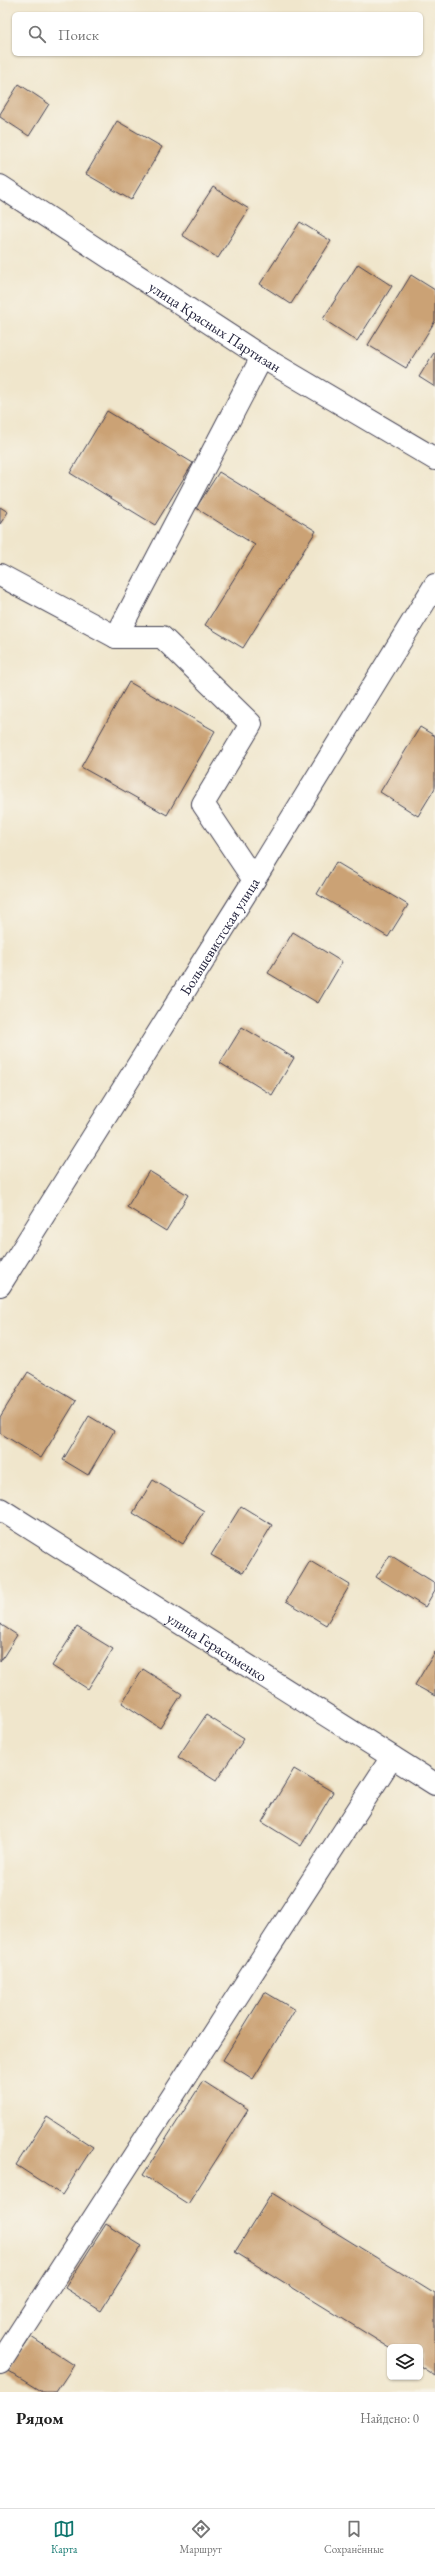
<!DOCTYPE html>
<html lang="ru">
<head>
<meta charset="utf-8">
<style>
	body { margin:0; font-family:"EB Garamond",serif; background:#f2f2f2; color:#222 }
	.controls { position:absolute; right:12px; bottom:12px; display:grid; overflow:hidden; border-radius:6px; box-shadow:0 1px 3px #0004 }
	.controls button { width:36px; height:36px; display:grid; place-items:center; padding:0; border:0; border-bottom:1px solid #e0e0e0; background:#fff; color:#222; font:20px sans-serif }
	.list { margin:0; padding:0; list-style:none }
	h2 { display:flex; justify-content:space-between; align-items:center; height:52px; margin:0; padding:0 16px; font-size:17px }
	h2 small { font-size:13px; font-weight:400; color:#767676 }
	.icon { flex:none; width:22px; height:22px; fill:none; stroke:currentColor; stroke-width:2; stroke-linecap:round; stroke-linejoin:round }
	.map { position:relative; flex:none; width:435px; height:2392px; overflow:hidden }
	.search { position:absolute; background:#fff; box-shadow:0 1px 3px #0004; left:12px; right:12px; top:12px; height:44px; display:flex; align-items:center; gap:10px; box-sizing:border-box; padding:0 14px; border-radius:6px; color:#767676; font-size:15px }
	.sheet { height:116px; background:#fff }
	nav { display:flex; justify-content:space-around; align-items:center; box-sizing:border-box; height:56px; border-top:1px solid #e0e0e0; background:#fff; font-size:11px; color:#767676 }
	nav a { display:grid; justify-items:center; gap:2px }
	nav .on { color:#0f766e }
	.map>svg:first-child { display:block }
	.building { fill:#cba274 }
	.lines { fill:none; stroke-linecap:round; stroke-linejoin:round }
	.minor-casing { stroke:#413f51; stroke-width:24 }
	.major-casing { stroke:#413f51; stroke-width:24 }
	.minor { stroke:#fff; stroke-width:22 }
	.major { stroke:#fff; stroke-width:22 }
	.labels { text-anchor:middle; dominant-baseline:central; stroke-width:4; stroke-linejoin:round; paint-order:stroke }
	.street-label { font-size:15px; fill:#22223b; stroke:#f7f3e8 }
</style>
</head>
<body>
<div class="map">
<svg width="435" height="2392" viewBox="0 0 435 2392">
	<rect width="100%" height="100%" fill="#f7f3e8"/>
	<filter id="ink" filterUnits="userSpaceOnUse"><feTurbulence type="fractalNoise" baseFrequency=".025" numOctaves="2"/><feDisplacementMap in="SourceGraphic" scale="8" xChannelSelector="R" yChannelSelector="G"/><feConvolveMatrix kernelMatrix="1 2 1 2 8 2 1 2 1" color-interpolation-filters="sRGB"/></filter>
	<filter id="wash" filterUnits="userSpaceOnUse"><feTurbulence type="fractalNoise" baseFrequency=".012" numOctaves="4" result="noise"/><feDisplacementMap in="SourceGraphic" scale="16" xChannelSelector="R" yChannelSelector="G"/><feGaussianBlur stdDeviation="0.9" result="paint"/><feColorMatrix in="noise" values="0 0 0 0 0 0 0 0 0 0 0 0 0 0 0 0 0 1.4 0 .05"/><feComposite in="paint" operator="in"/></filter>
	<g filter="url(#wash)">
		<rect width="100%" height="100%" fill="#f0e6cc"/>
		<g id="blocks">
			<g class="building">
				<polygon points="19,84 49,104 29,136 0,117 0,114"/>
				<polygon points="117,121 162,147 131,200 86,174"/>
				<polygon points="213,187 249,209 218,258 182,235"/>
				<polygon points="300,222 331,241 291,304 260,284"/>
				<polygon points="358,264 392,286 357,341 323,319"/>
				<polygon points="411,275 435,290 435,321 406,368 368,345"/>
				<polygon points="435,351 435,387 419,377"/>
				<polygon points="107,411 193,463 155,525 70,473"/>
				<polygon points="219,472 316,531 243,648 205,625 255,545 196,508"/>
				<polygon points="0,507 8,512 0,524"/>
				<polygon points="129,682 215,731 167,815 81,767"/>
				<polygon points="420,727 435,736 435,788 418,816 380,792"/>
				<polygon points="336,862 408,905 388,937 317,894"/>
				<polygon points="293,932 342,962 318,1003 268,973"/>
				<polygon points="242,1027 294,1058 272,1095 220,1063"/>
				<polygon points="149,1171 188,1195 166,1231 127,1207"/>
				<polygon points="28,1372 76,1401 41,1458 0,1433 0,1417"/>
				<polygon points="89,1416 114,1431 88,1475 63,1460"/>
				<polygon points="153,1480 204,1511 183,1544 133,1513"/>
				<polygon points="241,1506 272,1525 243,1573 211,1555"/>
				<polygon points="390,1555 435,1583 435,1590 425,1607 376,1577"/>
				<polygon points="310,1561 350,1585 326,1625 286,1601"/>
				<polygon points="0,1624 17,1635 0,1662"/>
				<polygon points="77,1627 113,1649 88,1689 52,1666"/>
				<polygon points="435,1652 435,1696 415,1685"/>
				<polygon points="143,1669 182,1694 160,1728 122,1703"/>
				<polygon points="206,1715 244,1739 216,1781 178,1757"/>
				<polygon points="294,1769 333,1792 301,1846 262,1822"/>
				<polygon points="265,1992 295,2010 253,2079 223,2060"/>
				<polygon points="203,2081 248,2110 188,2204 143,2175"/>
				<polygon points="47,2117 93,2147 62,2195 16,2165"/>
				<polygon points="272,2193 435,2294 435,2376 420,2366 420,2347 390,2348 235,2252"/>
				<polygon points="106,2224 142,2246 101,2311 65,2288"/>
				<polygon points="31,2337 74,2365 56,2392 42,2392 8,2371"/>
			</g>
		</g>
	</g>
	<g filter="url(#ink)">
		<use href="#blocks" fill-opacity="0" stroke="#413f51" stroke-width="1"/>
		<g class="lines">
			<g class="minor-casing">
				<g id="minor">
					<polyline points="0,575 116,637 162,637 251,724 203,804 254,880"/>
					<polyline points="116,637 262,357"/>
					<path id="s1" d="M0,1509L435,1784"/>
					<polyline points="0,2363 392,1757"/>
				</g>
			</g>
			<g class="major-casing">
				<g id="major">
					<path id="s2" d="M0,186L262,357L435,459"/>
					<path id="s3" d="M0,1285L254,880L435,585"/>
				</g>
			</g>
			<use href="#minor" class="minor"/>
			<use href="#major" class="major"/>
		</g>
	</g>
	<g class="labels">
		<g class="street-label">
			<text stroke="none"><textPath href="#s2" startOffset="257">улица Красных Партизан</textPath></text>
			<text stroke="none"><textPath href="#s3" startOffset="412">Большевистская улица</textPath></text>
			<text stroke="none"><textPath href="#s1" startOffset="257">улица Герасименко</textPath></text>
		</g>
	</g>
</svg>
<div class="controls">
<button><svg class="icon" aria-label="layers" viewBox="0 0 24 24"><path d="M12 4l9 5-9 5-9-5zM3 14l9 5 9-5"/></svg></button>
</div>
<div class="search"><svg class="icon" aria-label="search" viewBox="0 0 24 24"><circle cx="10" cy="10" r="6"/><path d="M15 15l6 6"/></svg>Поиск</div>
</div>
<section class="sheet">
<h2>Рядом<small>Найдено: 0</small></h2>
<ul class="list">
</ul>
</section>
<nav>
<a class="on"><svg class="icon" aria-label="map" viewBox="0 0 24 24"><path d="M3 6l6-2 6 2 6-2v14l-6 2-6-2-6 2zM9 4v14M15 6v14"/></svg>Карта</a>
<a><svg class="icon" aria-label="directions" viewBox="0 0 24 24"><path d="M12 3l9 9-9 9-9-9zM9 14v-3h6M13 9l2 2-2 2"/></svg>Маршрут</a>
<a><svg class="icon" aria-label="saved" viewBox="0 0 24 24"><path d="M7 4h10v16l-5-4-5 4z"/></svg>Сохранённые</a>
</nav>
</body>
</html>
